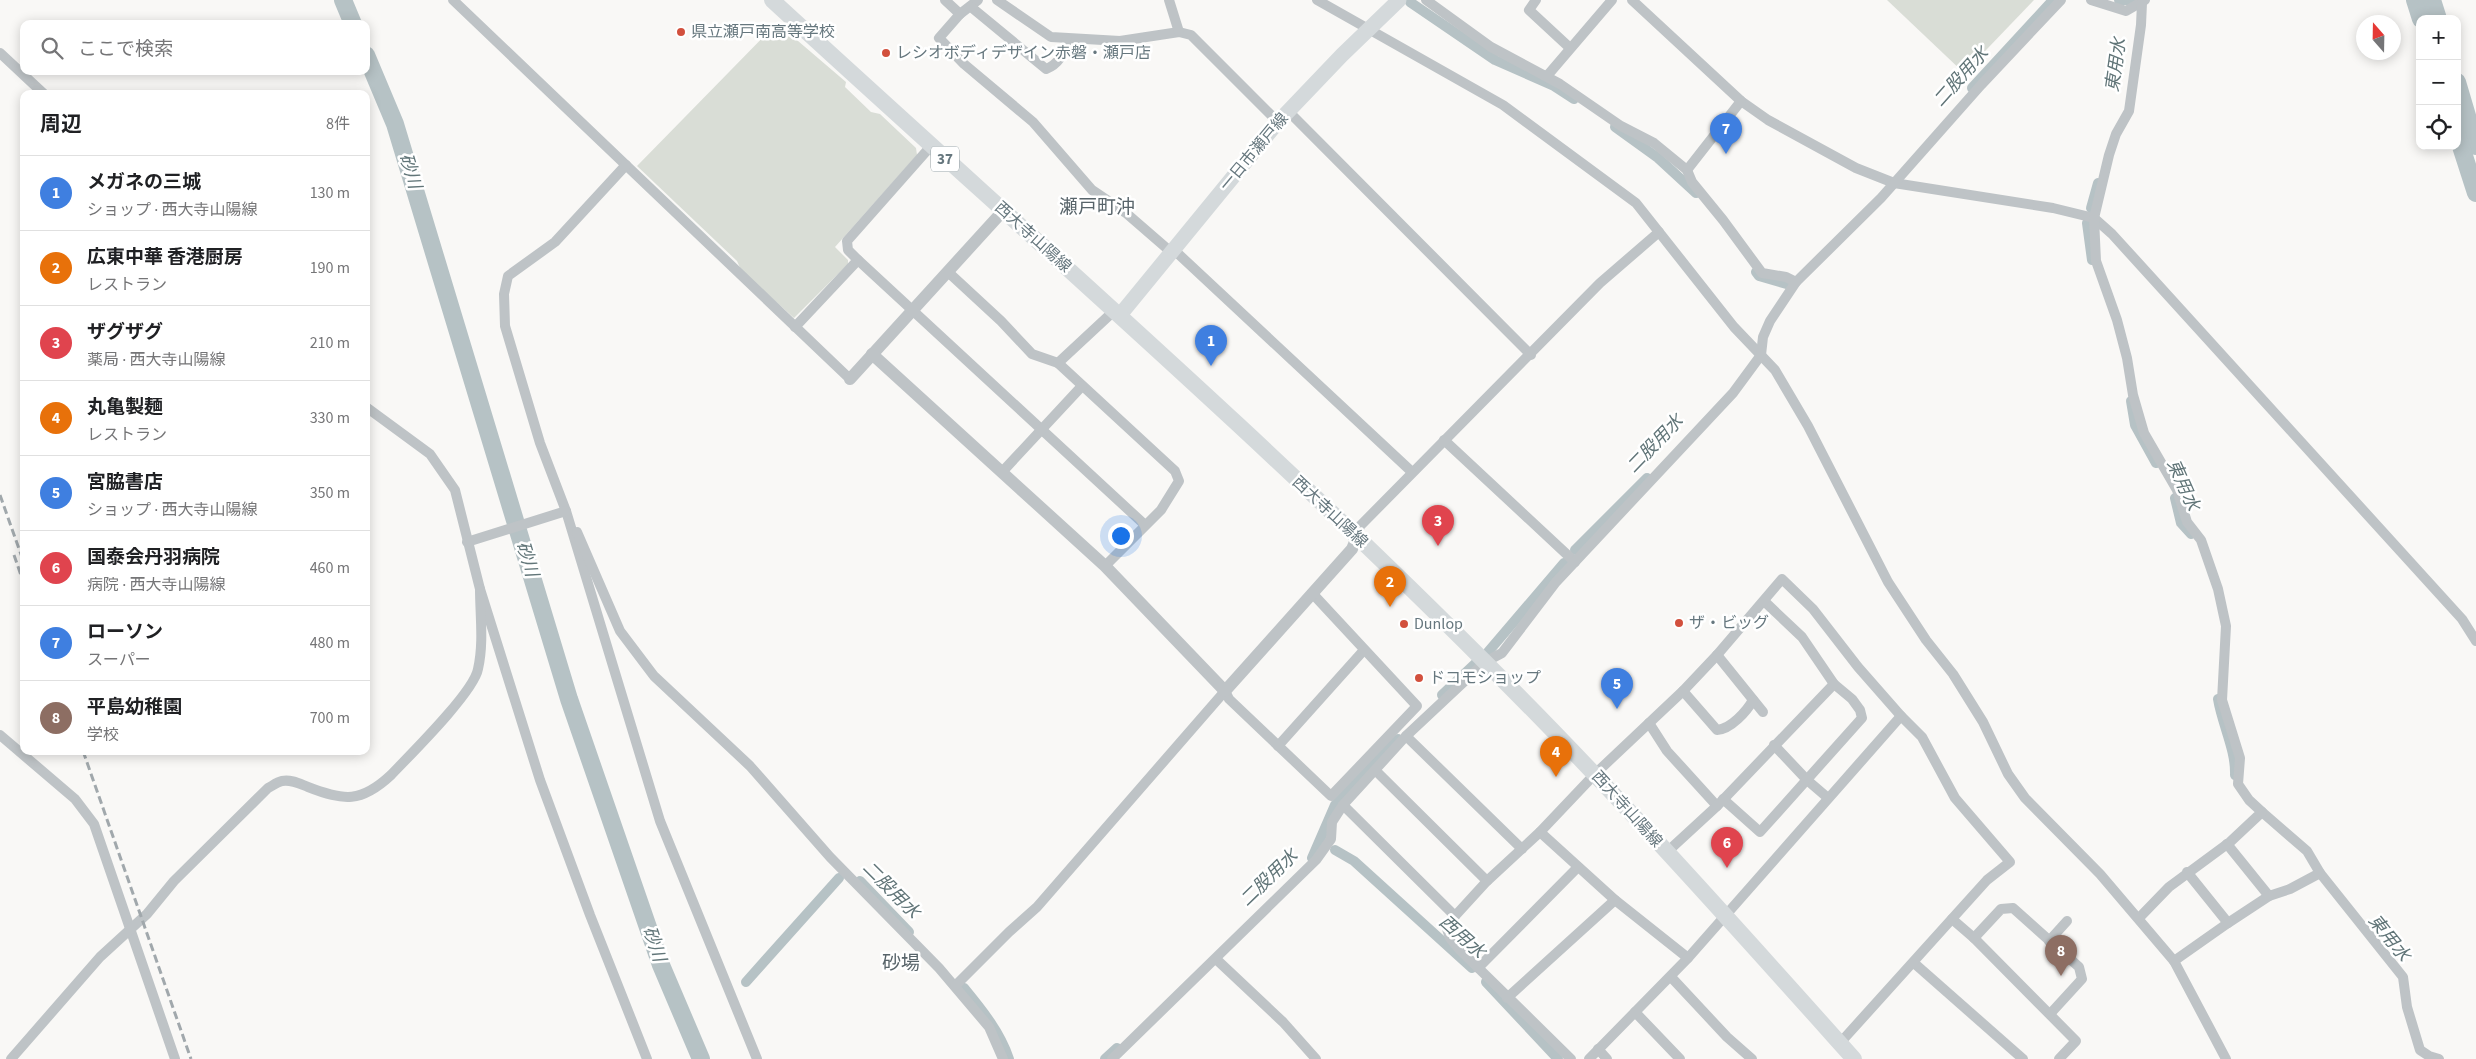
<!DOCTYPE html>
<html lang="ja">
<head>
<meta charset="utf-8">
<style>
	body { margin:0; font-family:"Source Sans 3","Noto Sans JP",sans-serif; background:#f2f2f2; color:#202124 }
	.controls { position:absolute; right:15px; top:15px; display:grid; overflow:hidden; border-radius:10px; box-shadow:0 2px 12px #0003 }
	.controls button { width:45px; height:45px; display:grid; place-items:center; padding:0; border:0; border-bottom:1px solid #e0e0e0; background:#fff; color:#202124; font:25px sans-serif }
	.compass { position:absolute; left:2356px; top:15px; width:45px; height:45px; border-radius:50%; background:#fff; box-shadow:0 2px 12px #0003; rotate:340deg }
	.you { position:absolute; left:1120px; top:535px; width:18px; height:18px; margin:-12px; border:4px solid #fff; border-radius:50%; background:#1a73e8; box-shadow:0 0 0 8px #1a73e833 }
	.badge { display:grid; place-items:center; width:32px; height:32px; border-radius:50%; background:#7c3aed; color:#fff; font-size:16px; font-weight:700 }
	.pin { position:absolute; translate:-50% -41px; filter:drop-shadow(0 1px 2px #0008) }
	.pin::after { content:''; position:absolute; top:26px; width:18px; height:15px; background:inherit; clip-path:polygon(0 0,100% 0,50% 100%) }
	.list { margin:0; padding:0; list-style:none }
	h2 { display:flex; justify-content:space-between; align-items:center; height:65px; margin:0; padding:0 20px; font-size:21px }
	h2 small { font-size:16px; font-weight:400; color:#757577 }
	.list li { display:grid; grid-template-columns:32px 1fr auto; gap:15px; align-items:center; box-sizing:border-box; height:75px; padding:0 20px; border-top:1px solid #e0e0e0 }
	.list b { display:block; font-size:19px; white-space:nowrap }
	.list p { margin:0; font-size:16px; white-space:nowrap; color:#757577 }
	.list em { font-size:16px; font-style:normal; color:#757577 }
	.icon { flex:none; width:28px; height:28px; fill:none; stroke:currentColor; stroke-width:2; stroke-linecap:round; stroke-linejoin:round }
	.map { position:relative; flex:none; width:2476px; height:1059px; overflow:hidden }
	.search { position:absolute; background:#fff; box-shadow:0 2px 12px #0003; left:20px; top:20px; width:350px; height:55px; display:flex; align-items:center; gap:12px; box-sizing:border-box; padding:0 18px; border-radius:10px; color:#757577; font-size:19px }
	.panel { position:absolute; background:#fff; box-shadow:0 2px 12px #0003; left:20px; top:90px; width:350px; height:665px; border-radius:10px }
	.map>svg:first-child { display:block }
	.green { fill:#d9ddd6 }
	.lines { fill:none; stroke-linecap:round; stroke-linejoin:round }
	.canal { stroke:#b6c2c5; stroke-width:10 }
	.river { stroke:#b6c2c5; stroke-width:18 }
	.minor { stroke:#bec3c6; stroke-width:10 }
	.tertiary { stroke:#bec3c6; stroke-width:12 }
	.secondary { stroke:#d4d9db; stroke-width:15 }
	.primary { stroke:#d4d9db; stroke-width:16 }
	.rail { stroke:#a1a8ac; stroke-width:3; stroke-dasharray:8 4; stroke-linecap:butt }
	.poi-dot { fill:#d2503d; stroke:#fff; stroke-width:2 }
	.labels { text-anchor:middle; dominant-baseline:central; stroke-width:5; stroke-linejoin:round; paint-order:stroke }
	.shield { fill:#fff; stroke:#94a0a5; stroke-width:1 }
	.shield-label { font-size:15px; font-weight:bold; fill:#66777e }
	.poi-label { font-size:16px; fill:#66777e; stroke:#fff; text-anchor:start }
	.street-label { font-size:16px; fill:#66777e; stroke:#fff }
	.water-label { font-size:18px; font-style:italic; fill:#617578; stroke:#fff }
	.quarter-label { font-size:19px; fill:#58646a; stroke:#fff }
</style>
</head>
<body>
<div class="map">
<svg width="2476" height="1059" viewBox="0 0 2476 1059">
	<rect width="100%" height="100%" fill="#f9f8f6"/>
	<g class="green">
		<polygon points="1887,0 2034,0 1964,73"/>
		<polygon points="777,23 846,82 845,87 871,112 880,114 916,148 917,155 835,247 848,260 848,264 794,318 741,270 737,261 637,166"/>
	</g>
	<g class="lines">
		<g class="canal">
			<polyline points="2119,0 2133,0"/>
			<polyline points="1410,2 1495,60 1554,86 1574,99"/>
			<polyline points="1972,88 2053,0"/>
			<polyline points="1615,127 1658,158 1696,193"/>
			<polyline points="2091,208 2098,183"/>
			<polyline points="2087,223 2092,260"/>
			<polyline points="1756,272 1759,276 1790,285"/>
			<polyline points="2131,401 2135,425 2156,463"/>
			<polyline points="2175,498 2181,523 2191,534"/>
			<polyline points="1575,550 1647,478"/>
			<polyline points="1488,652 1564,563"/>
			<polyline points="1442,695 1476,663"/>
			<path d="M2218,699C2222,724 2236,750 2235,775"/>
			<polyline points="1335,850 1354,861 1472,968"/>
			<polyline points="1312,858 1335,805 1398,739"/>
			<polyline points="860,881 909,932"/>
			<polyline points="746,982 839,878"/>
			<polyline points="1486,982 1558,1059"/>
			<path d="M964,988C982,1010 1000,1032 1009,1059"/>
			<polyline points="1105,1059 1117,1048"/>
		</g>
		<g class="river">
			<polyline points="343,0 353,24"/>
			<polyline points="2415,0 2421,19"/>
			<polyline points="2432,0 2438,19"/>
			<polyline points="366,55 395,124 569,699 661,965 701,1059"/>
			<polyline points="2457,82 2476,146"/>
			<polyline points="2457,134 2476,193"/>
		</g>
		<g class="minor">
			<polyline points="453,0 850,379"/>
			<polyline points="945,0 960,14"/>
			<polyline points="978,0 960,14 939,38 964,64 1033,122 1092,190 1126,213 1171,252"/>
			<polyline points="997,0 1051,37 1120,41 1179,32 1191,35 1278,122"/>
			<polyline points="1169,0 1179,32"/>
			<polyline points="1317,0 1503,105 1636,203 1734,327 1775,370 1808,426 1888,582 1926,640 1953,674 1983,722 2008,774 2025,798 2100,874 2174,961 2226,1059"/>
			<polyline points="1426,0 1491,47 1560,84 1621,126 1654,143 1687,170 1692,182 1723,220 1762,273 1786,277 1796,282"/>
			<polyline points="1536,0 1529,10 1570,48"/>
			<polyline points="1632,0 1741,101 1768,120 1856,168 1894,183 2053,208 2094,218 2112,234 2462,619 2476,641"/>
			<polyline points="2091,0 2126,11 2145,0"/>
			<path d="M971,7L1046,69C1059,64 1065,52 1067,39"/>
			<polyline points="0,53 44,94"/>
			<polyline points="1547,76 1612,0"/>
			<polyline points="1288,111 1531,355"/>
			<polyline points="626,165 555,242 508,276 504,294 505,326 540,443 566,511 660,821 757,1059"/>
			<polyline points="1687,170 1741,101"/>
			<polyline points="1173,249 1412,472"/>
			<polyline points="858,260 1145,525"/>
			<polyline points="948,272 1001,321 1032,354 1058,363 1175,471 1179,481 1161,510 1105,566"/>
			<polyline points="795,327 858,260 848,250 847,241 931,146"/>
			<polyline points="1058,363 1115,310"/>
			<polyline points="366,407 430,454 455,490 480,589 540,780 590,915 647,1059"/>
			<polyline points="1444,440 1575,562"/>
			<polyline points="1003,471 1082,386"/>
			<polyline points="577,532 620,631 654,676 750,766 830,857 939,968 989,1027 1003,1059"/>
			<polyline points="1357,537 1360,526 1600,283 1659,232"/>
			<polyline points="467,542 566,511"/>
			<polyline points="1717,655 1763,712"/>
			<path d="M1683,691L1717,730C1731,729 1747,711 1753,700"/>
			<polyline points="1649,723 1667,751 1717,806"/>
			<polyline points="0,735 75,799 94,824 175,1059"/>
			<polyline points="1406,736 1522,849"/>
			<polyline points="1774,745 1807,780 1828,798"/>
			<polyline points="1278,746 1364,650"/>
			<polyline points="1376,771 1487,881"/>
			<polyline points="1723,799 1760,832 1862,718 1860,710 1852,699 1834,684 1802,637 1764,601"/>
			<polyline points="1343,805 1455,916"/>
			<polyline points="2262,812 2307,851 2320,873 2403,977 2407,1007 2420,1050 2429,1056 2439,1059"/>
			<polyline points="1540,832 1615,900 1688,958"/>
			<polyline points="2227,844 2269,896 2290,889 2320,873"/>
			<polyline points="1667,852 1717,806 1834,684"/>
			<polyline points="2187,872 2228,923 2269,896"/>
			<polyline points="2139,918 2169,887 2230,842 2262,812 2249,800 2238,784 2240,758 2222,700 2226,626 2218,589 2201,540 2187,522 2177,490 2144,433 2133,395 2127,358 2117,320 2096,261 2094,218 2109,155 2116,134 2129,111 2141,25 2142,3"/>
			<polyline points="1952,919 1974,938 2076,1041 2059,1059"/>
			<polyline points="1974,938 2001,909 2013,908 2079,967 2082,979 2050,1014"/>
			<polyline points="2049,941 2067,921"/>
			<polyline points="1216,959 1283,1022 1316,1059"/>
			<polyline points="2174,961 2228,923"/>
			<polyline points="1914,963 2023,1059"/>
			<polyline points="1478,968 1578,867"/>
			<polyline points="1671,977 1727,1037 1752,1059"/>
			<polyline points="955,986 1009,932 1037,907 1225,691 1229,699 1331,796 1417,706 1312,593"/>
			<polyline points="1507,998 1615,900"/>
			<polyline points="1635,1012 1680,1059"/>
			<polyline points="1598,1049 1607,1059"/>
			<path d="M11,1059L100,957L147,914L174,881L268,788C272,786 277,782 282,781C291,779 300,784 308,787C344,801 361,803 391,775C409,756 474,692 478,669C484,643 480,615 480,589"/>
			<polyline points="1112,1059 1316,860 1331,839 1332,822 1343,805 1406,736 1485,662 1502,653 1556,582 1733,393 1761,355 1763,337 1770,321 1796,282 1881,198 1981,85 2061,0"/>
			<polyline points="1571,1059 1460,950 1450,938 1447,929 1455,916 1487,881 1540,832 1595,774 1683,691 1717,655 1782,579 1813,609 1858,667 1901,716 1922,737 1955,798 2010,862 1987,880 1840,1043"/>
			<polyline points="1589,1059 1688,958 1901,716"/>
		</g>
		<g class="tertiary">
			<polyline points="872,354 1105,566 1225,691 1352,549 1357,537"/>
			<polyline points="850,379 1003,211"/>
		</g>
		<polyline class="secondary" points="1120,315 1278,122 1342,55 1399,0"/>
		<path class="primary" d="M772,0C1011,220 1257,433 1486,663C1614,790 1734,925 1854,1059"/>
		<g class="rail">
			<polyline points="0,495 24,563"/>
			<polyline points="14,555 24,584"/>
			<polyline points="83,751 191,1059"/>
		</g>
	</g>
	<g class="poi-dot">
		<circle cx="681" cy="32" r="5"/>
		<circle cx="886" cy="53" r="5"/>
		<circle cx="1679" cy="623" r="5"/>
		<circle cx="1404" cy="624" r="5"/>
		<circle cx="1419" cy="678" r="5"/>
	</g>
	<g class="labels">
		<rect class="shield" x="931" y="146.5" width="28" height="25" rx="4"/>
		<g class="shield-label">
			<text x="945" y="159">37</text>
		</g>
		<g class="poi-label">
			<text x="691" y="32">県立瀬戸南高等学校</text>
			<text x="896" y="53">レシオボディデザイン赤磐・瀬戸店</text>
			<text x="1689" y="623">ザ・ビッグ</text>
			<text x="1414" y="624">Dunlop</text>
			<text x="1429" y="678">ドコモショップ</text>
		</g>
		<g class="street-label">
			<text transform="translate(1254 152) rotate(-50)">一日市瀬戸線</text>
			<text transform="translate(1033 237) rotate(42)">西大寺山陽線</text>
			<text transform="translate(1330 512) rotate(43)">西大寺山陽線</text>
			<text transform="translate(1627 809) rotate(48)">西大寺山陽線</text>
		</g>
		<g class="water-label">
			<text transform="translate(2116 65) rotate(-82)">東用水</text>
			<text transform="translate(1961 77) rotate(-48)">二股用水</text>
			<text transform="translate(410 171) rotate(73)">砂川</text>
			<text transform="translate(1655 444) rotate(-46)">二股用水</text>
			<text transform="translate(2183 485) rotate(66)">東用水</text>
			<text transform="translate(527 559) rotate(73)">砂川</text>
			<text transform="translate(1269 878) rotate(-44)">二股用水</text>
			<text transform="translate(891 890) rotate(45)">二股用水</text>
			<text transform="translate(1462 937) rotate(42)">西用水</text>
			<text transform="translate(2389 938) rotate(51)">東用水</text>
			<text transform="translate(654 944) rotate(71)">砂川</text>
		</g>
		<g class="quarter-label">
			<text x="1097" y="207">瀬戸町沖</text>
			<text x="901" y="963">砂場</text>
		</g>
	</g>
</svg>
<div class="controls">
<button>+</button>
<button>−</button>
<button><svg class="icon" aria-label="locate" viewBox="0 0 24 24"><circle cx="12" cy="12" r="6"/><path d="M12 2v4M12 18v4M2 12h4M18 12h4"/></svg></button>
</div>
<svg class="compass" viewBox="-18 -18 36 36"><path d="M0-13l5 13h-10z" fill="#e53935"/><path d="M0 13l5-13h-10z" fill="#757577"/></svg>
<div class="you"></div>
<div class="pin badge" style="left:1211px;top:366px;background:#3f7fe0">1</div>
<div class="pin badge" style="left:1390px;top:607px;background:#e8710a">2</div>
<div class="pin badge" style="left:1438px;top:546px;background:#e0444e">3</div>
<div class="pin badge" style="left:1556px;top:777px;background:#e8710a">4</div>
<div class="pin badge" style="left:1617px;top:709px;background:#3f7fe0">5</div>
<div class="pin badge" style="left:1727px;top:868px;background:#e0444e">6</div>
<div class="pin badge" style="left:1726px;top:154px;background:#3f7fe0">7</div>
<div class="pin badge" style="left:2061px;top:976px;background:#8d6e63">8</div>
<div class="search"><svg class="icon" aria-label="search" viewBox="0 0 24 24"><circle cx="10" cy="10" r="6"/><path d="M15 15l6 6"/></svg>ここで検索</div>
<section class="panel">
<h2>周辺<small>8件</small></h2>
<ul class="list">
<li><span class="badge" style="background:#3f7fe0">1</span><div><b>メガネの三城</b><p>ショップ · 西大寺山陽線</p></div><em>130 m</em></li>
<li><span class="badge" style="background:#e8710a">2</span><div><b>広東中華 香港厨房</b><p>レストラン</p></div><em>190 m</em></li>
<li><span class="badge" style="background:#e0444e">3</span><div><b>ザグザグ</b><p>薬局 · 西大寺山陽線</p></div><em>210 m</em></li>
<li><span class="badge" style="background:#e8710a">4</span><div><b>丸亀製麺</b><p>レストラン</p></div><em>330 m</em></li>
<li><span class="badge" style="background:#3f7fe0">5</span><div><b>宮脇書店</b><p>ショップ · 西大寺山陽線</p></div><em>350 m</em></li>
<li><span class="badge" style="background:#e0444e">6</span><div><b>国泰会丹羽病院</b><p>病院 · 西大寺山陽線</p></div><em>460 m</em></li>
<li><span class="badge" style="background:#3f7fe0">7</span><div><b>ローソン</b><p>スーパー</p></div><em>480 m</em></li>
<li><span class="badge" style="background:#8d6e63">8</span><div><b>平島幼稚園</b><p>学校</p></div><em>700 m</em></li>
</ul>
</section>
</div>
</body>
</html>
